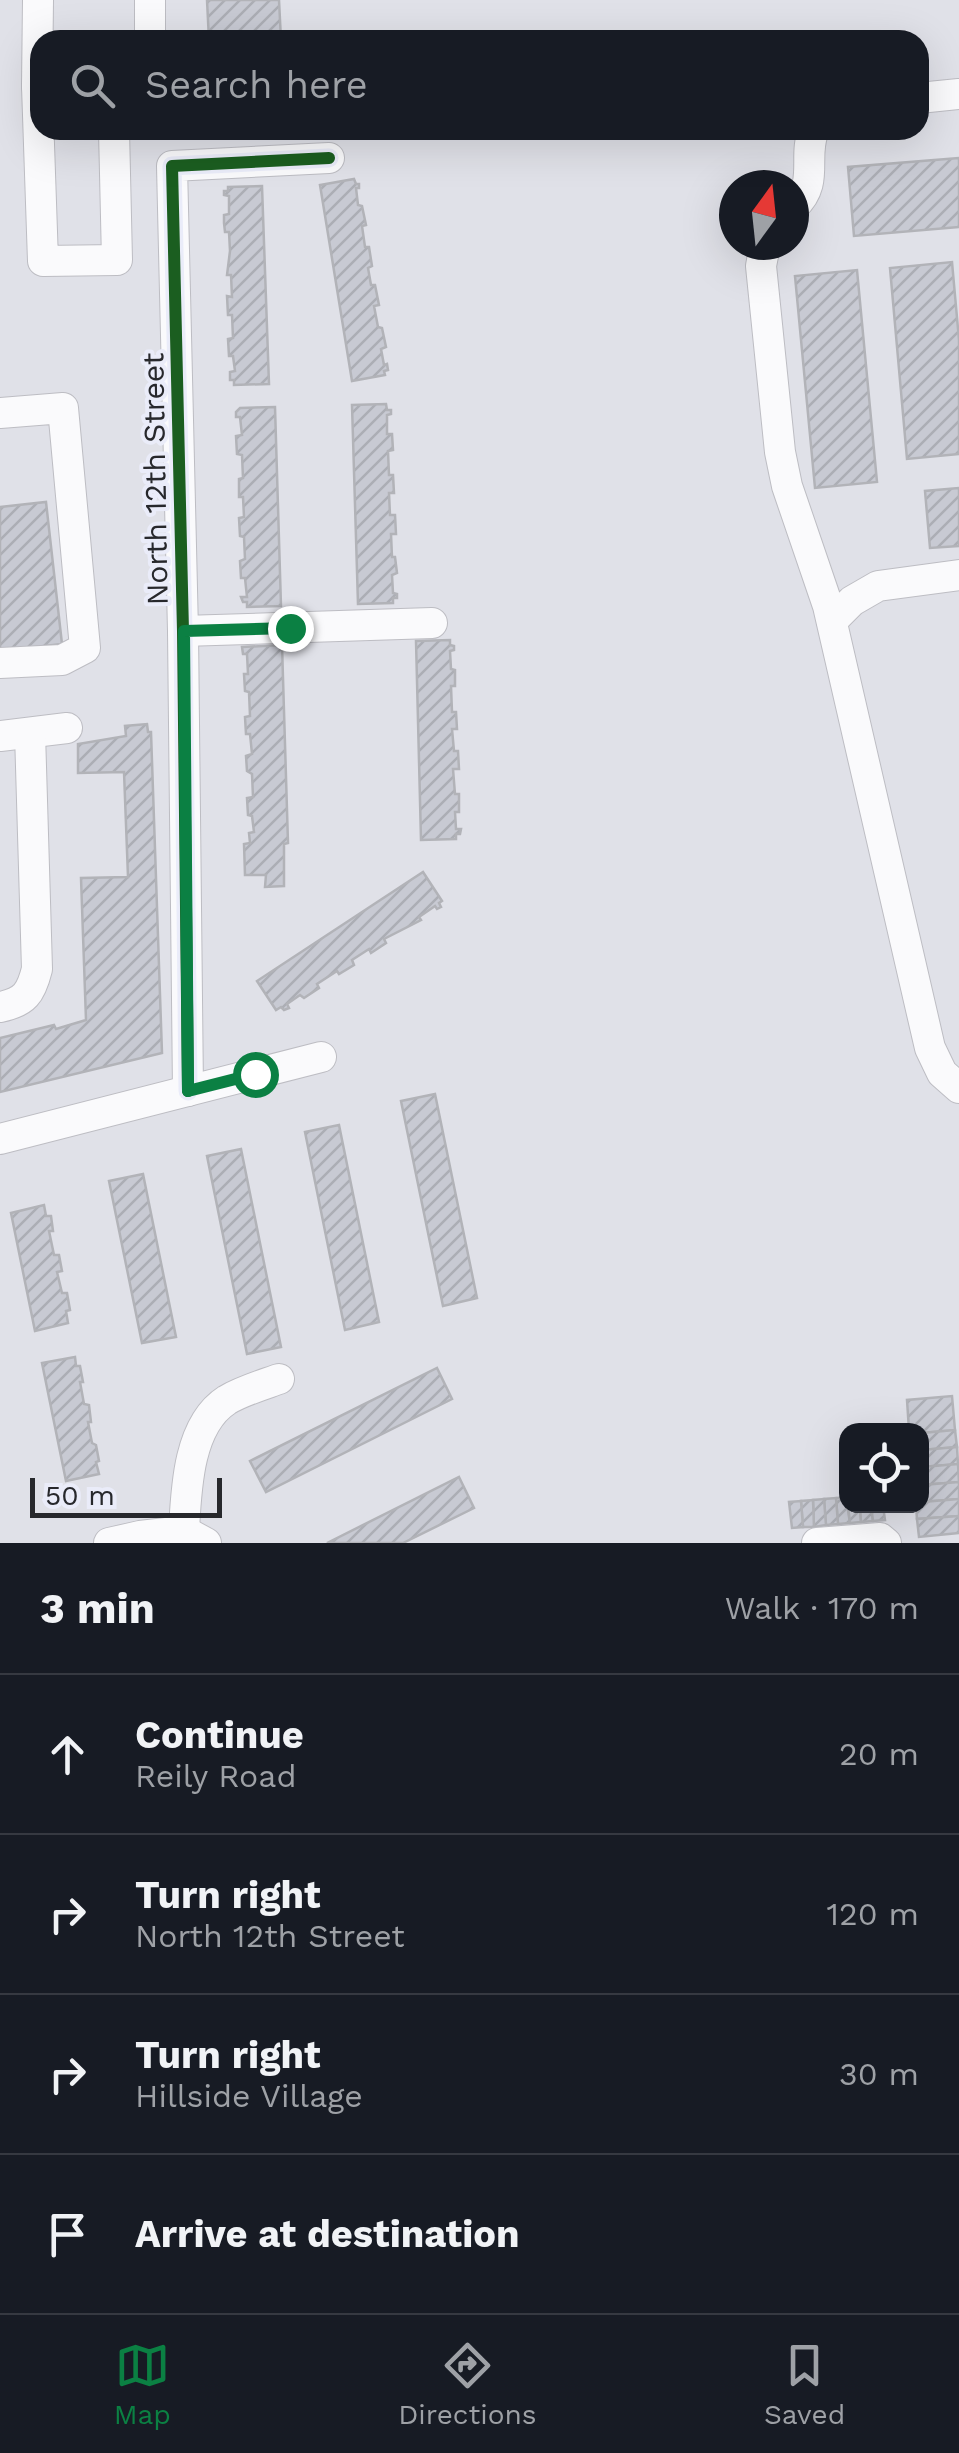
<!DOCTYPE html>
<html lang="en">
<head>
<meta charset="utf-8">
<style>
	body { margin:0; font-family:"Work Sans",sans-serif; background:#20242c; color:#f1f3f6 }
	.controls { position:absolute; right:30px; bottom:30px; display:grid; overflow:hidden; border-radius:20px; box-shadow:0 10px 40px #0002 }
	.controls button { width:90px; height:90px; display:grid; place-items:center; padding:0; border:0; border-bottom:2px solid #363941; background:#171b24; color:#f1f3f6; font:50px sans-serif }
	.compass { position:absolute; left:719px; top:170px; width:90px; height:90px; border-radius:50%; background:#171b24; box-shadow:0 10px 40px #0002; rotate:15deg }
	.scale { position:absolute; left:30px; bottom:25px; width:192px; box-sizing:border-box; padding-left:10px; border:5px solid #27282c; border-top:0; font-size:28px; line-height:35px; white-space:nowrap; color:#27282c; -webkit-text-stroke:8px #eaecf9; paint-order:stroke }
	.stop { position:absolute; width:30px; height:30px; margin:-22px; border:8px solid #0b8043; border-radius:50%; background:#fff }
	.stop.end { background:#0b8043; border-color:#fff; box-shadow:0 2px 10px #0008 }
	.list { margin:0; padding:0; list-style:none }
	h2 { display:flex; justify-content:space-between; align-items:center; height:130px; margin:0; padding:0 40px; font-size:42px }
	h2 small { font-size:32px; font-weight:400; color:#9ea1a6 }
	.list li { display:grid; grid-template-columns:65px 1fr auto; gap:30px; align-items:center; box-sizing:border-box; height:160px; padding:0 40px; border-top:2px solid #363941 }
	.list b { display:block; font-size:38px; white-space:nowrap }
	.list p { margin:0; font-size:32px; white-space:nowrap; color:#9ea1a6 }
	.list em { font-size:32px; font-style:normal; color:#9ea1a6 }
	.icon { flex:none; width:55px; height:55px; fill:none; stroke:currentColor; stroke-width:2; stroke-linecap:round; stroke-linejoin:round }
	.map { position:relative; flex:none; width:959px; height:1543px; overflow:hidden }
	.search { position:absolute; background:#171b24; box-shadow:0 10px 40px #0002; left:30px; right:30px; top:30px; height:110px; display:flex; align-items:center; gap:25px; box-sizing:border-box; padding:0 35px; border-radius:30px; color:#9ea1a6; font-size:38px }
	.sheet { height:770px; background:#171b24 }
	nav { display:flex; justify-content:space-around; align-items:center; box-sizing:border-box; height:140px; border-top:2px solid #363941; background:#171b24; font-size:28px; color:#9ea1a6 }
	nav a { display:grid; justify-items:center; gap:5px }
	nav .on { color:#0b8043 }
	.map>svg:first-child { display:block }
	.building { fill:url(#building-hatch); stroke:#b2b3b8; stroke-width:2.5 }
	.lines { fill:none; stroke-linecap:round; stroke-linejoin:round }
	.minor-casing { stroke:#bdbdc3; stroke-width:32 }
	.minor { stroke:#fafafc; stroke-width:30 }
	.cycleway-casing { stroke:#eaecf9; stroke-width:19 }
	.cycleway { stroke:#1b5e20; stroke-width:12 }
	.route { stroke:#0b8043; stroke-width:12 }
	.labels { text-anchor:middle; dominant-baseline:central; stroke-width:8; stroke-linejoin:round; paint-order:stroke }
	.street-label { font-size:30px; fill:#27282c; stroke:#eaecf9 }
</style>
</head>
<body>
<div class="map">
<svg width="959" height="1543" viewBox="0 0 959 1543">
	<defs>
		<pattern id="building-hatch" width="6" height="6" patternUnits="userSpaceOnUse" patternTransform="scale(2.5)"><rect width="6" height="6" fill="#c8cad3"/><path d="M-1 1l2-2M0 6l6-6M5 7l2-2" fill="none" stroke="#acaeb5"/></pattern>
	</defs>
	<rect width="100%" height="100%" fill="#e0e1e8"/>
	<g class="building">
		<polygon points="207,0 279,0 281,40 209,40"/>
		<polygon points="959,158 959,227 854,236 848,167"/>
		<polygon points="354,179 356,184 359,184 359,188 356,188 358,205 362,206 366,225 362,226 365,247 369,247 372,266 368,268 371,285 375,285 379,305 374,306 378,327 382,328 386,347 381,349 384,365 387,364 388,370 384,371 385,375 352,381 320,185"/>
		<polygon points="262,186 269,384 234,385 234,380 230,380 230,372 235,371 233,356 229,356 228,339 233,338 232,315 228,315 227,296 232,297 231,275 227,275 230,251 229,232 225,232 224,223 224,215 229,214 229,196 224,195 224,191 228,191 228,187"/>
		<polygon points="952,262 959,340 959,454 907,459 890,268"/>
		<polygon points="857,270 877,482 815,488 795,276"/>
		<polygon points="386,404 387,410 391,410 391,414 387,415 387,434 392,434 393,450 388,451 389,475 393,475 394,493 389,493 390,515 395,515 396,534 391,534 392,557 395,557 397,573 392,575 393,593 397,594 397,598 393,598 393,603 358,604 352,405"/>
		<polygon points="275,407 281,606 247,607 247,602 243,602 241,597 247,597 245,578 241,578 240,561 245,559 244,537 240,536 239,518 244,517 243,497 239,497 239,479 243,478 242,455 237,454 236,436 242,435 240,417 236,417 236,412 240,408"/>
		<polygon points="959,488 959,546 930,548 925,491"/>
		<polygon points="46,502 62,644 0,651 0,507"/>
		<polygon points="450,640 450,645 454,646 454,650 450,651 451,669 455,670 455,686 451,686 452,712 456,712 457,729 452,729 454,751 458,751 459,769 453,769 455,794 459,794 459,812 455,812 456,829 461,829 460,834 456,834 456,839 421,840 416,641"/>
		<polygon points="282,645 288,843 284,844 284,886 265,887 266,875 245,875 244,844 250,843 249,833 254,832 252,816 248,815 247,798 253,797 252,774 247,771 246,756 252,754 250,734 246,734 245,717 250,716 249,692 245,691 244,674 248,674 247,654 243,654 242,647"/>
		<polygon points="147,724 148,732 151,732 162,1053 0,1092 0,1038 54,1025 56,1029 86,1020 81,878 128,877 124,772 78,773 78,744 126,736 125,726"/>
		<polygon points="423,872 442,901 439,903 441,907 437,909 435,906 419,917 421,920 384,939 386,943 371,953 369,949 352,960 354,965 339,974 337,971 317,984 319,988 304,998 300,995 287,1004 289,1008 284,1010 281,1007 276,1010 257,981"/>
		<polygon points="435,1094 477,1298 443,1306 401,1101"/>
		<polygon points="339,1125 379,1322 345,1330 305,1132"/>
		<polygon points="241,1149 281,1347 247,1354 207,1156"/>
		<polygon points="143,1174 176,1337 142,1343 109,1181"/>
		<polygon points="44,1205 46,1216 51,1216 53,1231 49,1231 54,1255 59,1255 62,1271 57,1272 62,1293 67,1293 70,1310 66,1311 68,1323 35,1331 11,1213"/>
		<polygon points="75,1357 76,1366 80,1366 83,1382 80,1382 84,1404 89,1405 91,1422 88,1422 92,1443 96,1445 99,1461 96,1462 99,1474 66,1481 42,1363"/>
		<polygon points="437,1368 452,1399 266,1492 250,1461"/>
		<polygon points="952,1396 955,1430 922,1433 922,1430 909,1430 907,1400"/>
		<polygon points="955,1430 957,1447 922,1450 922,1433"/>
		<polygon points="957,1447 958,1464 922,1467 922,1450"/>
		<polygon points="958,1464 959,1482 922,1485 922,1467"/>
		<polygon points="459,1477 474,1508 403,1543 327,1543"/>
		<polygon points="959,1482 959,1499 922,1502 922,1485"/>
		<polygon points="846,1497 850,1523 838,1524 836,1498"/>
		<polygon points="836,1498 838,1524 826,1525 824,1499"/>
		<polygon points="824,1499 826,1525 814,1527 813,1500"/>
		<polygon points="959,1499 959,1516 917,1519 916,1506 922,1506 922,1502"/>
		<polygon points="813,1500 814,1527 803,1527 801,1501"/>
		<polygon points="801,1501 803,1527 792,1528 789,1502"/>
		<polygon points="848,1506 860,1506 861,1522 850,1523"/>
		<polygon points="860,1506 871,1506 873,1521 861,1522"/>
		<polygon points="871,1506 883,1506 885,1520 873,1521"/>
		<polygon points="959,1516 959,1533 919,1537 917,1519"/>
	</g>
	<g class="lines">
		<g class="minor-casing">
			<g id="minor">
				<polyline points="38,0 37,86 40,86"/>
				<polyline points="150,40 150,0"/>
				<polyline points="37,86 43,261 117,260 114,130"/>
				<polyline points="919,98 959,94"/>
				<path d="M794,206C820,183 802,156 814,130"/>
				<polyline points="765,245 761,266 780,452 787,486 828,606 930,1048 942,1073 959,1088"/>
				<polyline points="0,413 63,408 85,648 62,660 0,663"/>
				<polyline points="832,621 852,601 878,586 959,575"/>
				<polyline points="183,631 432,623"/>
				<polyline points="0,736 67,728"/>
				<path d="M0,1007C25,1002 31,993 37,969L30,733"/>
				<polyline points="188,1091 183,631 172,166 329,158"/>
				<polyline points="0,1139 321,1057"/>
				<path d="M184,1531C186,1490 188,1425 227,1400C242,1391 262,1385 279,1379"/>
				<polyline points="109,1543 140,1536 184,1531 206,1543"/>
				<polyline points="817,1543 880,1538 886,1543"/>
			</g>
		</g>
		<use href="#minor" class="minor"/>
		<g class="cycleway-casing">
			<polyline id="cycleway" points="188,1091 183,631 172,166 329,158"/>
		</g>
		<use href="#cycleway" class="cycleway"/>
	</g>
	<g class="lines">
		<polyline class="route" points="255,1074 188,1091 184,631 290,628"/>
	</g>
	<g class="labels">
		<g class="street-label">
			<text transform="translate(155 479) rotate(-91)">North 12th Street</text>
		</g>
	</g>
</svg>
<div class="controls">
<button><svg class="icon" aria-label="locate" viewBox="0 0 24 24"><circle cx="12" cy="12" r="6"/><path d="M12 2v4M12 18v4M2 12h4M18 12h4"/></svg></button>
</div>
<svg class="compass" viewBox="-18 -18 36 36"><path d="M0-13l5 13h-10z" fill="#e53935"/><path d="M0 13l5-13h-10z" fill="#9ea1a6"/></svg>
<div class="scale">50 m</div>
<div class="stop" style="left:255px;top:1074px"></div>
<div class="stop end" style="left:290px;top:628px"></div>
<div class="search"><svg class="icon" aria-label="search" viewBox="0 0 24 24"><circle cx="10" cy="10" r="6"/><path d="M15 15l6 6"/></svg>Search here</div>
</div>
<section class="sheet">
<h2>3 min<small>Walk · 170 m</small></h2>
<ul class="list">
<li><svg class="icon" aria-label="ahead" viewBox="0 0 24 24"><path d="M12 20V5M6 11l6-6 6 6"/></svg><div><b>Continue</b><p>Reily Road</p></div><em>20 m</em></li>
<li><svg class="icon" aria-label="right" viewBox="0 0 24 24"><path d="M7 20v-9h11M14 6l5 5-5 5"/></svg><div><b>Turn right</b><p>North 12th Street</p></div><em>120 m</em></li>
<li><svg class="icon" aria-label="right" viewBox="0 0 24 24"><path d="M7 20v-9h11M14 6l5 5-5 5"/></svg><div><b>Turn right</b><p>Hillside Village</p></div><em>30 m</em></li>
<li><svg class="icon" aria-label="arrive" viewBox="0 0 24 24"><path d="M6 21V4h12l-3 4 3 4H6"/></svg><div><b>Arrive at destination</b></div></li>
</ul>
</section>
<nav>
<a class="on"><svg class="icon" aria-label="map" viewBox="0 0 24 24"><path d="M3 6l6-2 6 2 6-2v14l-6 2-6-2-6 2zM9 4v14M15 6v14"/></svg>Map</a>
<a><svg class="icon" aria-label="directions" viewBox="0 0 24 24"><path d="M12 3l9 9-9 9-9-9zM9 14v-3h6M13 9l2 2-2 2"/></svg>Directions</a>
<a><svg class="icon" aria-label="saved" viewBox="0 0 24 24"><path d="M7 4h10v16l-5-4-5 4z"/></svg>Saved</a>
</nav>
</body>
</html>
